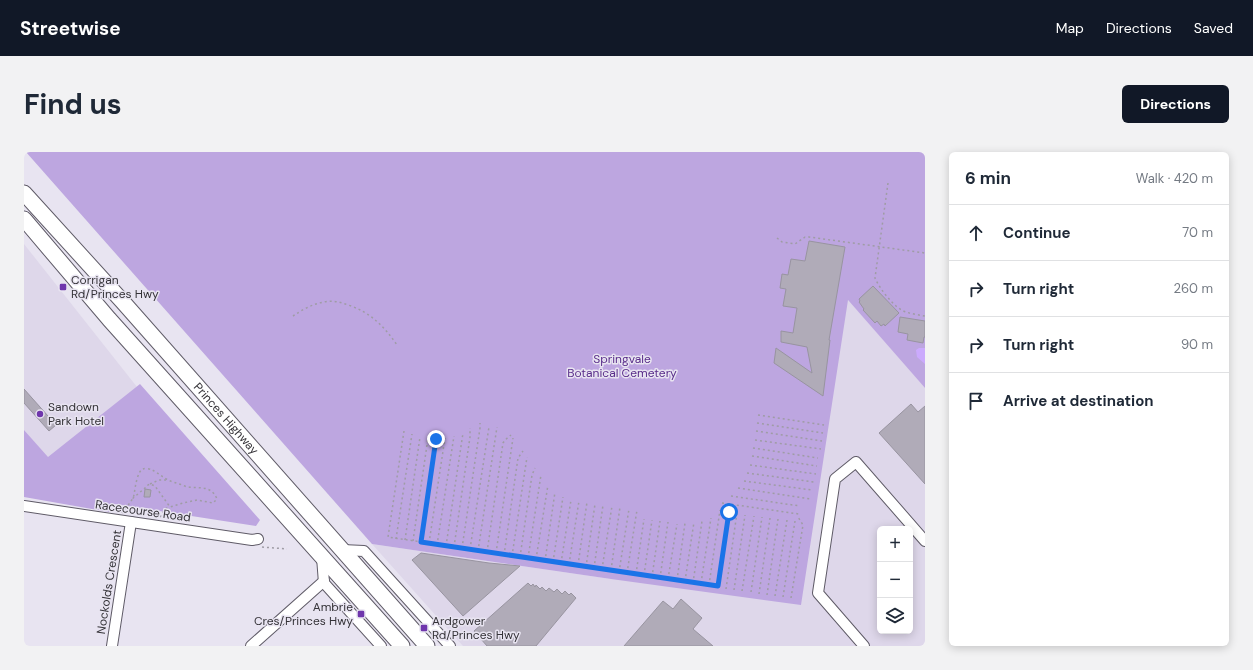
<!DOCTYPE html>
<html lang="en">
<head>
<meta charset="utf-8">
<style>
	body { margin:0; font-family:"DM Sans",sans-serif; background:#f2f2f3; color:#1f2937 }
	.controls { position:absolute; right:12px; bottom:12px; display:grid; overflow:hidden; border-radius:6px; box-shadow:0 2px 10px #0003 }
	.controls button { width:36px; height:36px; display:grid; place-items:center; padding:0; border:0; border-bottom:1px solid #e0e1e3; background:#fff; color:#1f2937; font:20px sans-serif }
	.stop { position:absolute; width:12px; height:12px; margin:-9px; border:3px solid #1a73e8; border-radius:50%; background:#fff }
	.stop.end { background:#1a73e8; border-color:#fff; box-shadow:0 1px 4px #0008 }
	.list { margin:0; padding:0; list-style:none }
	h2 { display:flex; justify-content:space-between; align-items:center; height:52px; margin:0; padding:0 16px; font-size:17px }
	h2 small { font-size:13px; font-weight:400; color:#747a83 }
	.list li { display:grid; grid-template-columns:26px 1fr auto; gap:12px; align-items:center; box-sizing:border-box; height:56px; padding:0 16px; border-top:1px solid #e0e1e3 }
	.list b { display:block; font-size:15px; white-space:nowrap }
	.list em { font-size:13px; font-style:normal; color:#747a83 }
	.icon { flex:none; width:22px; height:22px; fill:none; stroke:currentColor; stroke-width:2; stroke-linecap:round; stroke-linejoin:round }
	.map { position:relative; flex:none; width:901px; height:494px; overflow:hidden; border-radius:6px }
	header { display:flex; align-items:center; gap:24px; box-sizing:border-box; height:56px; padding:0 20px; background:#111827; color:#fff }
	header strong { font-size:19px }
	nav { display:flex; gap:22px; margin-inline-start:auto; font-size:14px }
	.intro { display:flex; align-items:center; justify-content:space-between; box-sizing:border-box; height:96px; padding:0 24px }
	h1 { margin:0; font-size:28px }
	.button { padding:10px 18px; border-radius:6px; background:#111827; color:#fff; font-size:14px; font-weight:700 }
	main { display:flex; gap:24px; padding:0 24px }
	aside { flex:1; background:#fff; border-radius:6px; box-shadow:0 2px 10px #0003 }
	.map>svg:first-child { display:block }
	.built { fill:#ded7ea; fill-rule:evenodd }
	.green { fill:#bda6e0 }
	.water { fill:#cbaafd }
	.building { fill:#b0abb8; stroke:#9894a0 }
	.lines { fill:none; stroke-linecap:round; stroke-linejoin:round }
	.minor-casing { stroke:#5f5b67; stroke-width:12 }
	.highway-casing { stroke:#5f5b67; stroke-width:17 }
	.path { stroke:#9f9ca5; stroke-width:1.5; stroke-dasharray:2 3; stroke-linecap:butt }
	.minor { stroke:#fff; stroke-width:10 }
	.highway { stroke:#fff; stroke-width:15 }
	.route { stroke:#1a73e8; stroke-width:5 }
	.poi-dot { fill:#6f36ac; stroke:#e8e4f1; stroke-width:1.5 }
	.labels { text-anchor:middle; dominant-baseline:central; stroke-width:3; stroke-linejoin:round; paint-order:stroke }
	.poi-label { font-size:12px; fill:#353338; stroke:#e8e4f1; text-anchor:start }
	.park-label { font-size:12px; fill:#592d8a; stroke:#e8e4f1 }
	.street-label { font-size:12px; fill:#353338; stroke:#e8e4f1 }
</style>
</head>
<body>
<header>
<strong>Streetwise</strong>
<nav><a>Map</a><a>Directions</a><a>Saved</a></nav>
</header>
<div class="intro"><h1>Find us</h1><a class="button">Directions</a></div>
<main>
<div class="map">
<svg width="901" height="494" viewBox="0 0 901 494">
	<rect width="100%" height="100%" fill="#e8e4f1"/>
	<g class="built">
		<polygon points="0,92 113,235 24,306 0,278"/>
		<path d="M824,148L901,236V494H439L348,392L587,427ZM856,377H886V479H856Z"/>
	</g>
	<g class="green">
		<polygon points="2,0 901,0 901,236 824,148 777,453 587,427 348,392"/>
		<polygon points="116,232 236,368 232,374 90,352 86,352 85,360 0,345 0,278 24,305"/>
	</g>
	<polygon class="water" points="895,196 901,196 901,212 893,205 892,198"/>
	<g class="building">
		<polygon points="785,89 821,95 805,188 806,188 799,244 750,211 752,196 788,221 783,195 757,190 757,179 769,181 773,156 759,154 762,137 756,136 758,122 764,123 767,107 781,109"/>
		<polygon points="849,134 875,161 861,174 860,172 857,174 853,169 851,171 839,158 840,157 835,150 836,149 835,147"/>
		<polygon points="876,165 901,169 901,185 900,185 899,191 883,188 884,182 874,180"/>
		<polygon points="0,237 32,273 25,279 0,251"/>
		<polygon points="887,252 894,260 901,254 901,332 855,281"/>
		<polygon points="121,337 127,338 126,345 120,345"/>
		<polygon points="397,401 465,411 496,414 439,464 388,408"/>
		<polygon points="504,431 507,434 509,432 511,435 512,433 516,437 518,435 522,439 525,436 530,440 533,437 538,442 541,439 545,443 547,441 552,446 512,494 463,494 450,479"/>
		<polygon points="657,447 678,466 669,477 689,494 600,494 639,449 649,457"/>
	</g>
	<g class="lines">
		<g class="minor-casing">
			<g id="minor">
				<polyline points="0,354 228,388 234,387"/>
				<polyline points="318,398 340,399 426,494"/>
				<polyline points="298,405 300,431 357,494"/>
				<polyline points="88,494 107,370"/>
				<polyline points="227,494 300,429"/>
				<polyline points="840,494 794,441 811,327 832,310 901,389"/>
			</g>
		</g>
		<g class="highway-casing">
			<g id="highway">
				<path id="s1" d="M0,41L99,150L403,494"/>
				<polyline points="0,67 85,167 378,494"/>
			</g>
		</g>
		<g class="path">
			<path d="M864,31L851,126C855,136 871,157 882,160C888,162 895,163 901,164"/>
			<polyline points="753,86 758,90 771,92 781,85 785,85 901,101"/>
			<path d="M269,164C278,158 288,152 300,150C308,148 316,150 324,153C346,160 360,174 373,193"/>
			<polyline points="734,263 800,273"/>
			<polyline points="733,271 799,281"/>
			<polyline points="380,279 364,385 694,434 705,360"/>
			<polyline points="732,279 798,289"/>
			<polyline points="731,288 797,297"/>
			<polyline points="729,296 794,306"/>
			<polyline points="728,304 793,314"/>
			<polyline points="726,313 792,322"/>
			<polyline points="723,321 790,330"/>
			<polyline points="720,329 788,338"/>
			<polyline points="126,332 135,328 142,328"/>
			<polyline points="714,336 787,347"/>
			<polyline points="707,344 776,354"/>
			<polyline points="698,351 775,362"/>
			<path d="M98,361C102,355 108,350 110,343C111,337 113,319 119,317C121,316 126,317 128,318C133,320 138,325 144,328C148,330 153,331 158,333C170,339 186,330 193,347L189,351L173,348L159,351L146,355L131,334L126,332L122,334L121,336L108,347"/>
			<polyline points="136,365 141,357 146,355"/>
			<polyline points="372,387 388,282"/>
			<polyline points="381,388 396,285"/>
			<polyline points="389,389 404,286"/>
			<polyline points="397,390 413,287"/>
			<polyline points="405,391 421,286"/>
			<polyline points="413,393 430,284"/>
			<polyline points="422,394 439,281"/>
			<polyline points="238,395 263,397"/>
			<polyline points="430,395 446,285 446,276"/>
			<polyline points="438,396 456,276 456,271"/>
			<polyline points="446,397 465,275"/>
			<polyline points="454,399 473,275"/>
			<polyline points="463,400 479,291 481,288 487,283"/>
			<polyline points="472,401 489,286"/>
			<polyline points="480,403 494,306 499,299"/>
			<polyline points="488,404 503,305"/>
			<polyline points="496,405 508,323 511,316"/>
			<polyline points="504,406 517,323"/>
			<polyline points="512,407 524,333"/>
			<polyline points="521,409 531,340"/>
			<polyline points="529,410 539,345"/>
			<polyline points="537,411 547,348"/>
			<polyline points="545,412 555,349"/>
			<polyline points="554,413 563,350"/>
			<polyline points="562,415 571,352"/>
			<polyline points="570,416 579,353"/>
			<polyline points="578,417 588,354"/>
			<polyline points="587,418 596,355"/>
			<polyline points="595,420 605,357"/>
			<polyline points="603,421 613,358"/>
			<polyline points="612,422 620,367"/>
			<polyline points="620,423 628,368"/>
			<polyline points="628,425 636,369"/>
			<polyline points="636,426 644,370"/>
			<polyline points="644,427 653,372"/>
			<polyline points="653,428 661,371"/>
			<polyline points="661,429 670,370"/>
			<polyline points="669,431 678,369"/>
			<polyline points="677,431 687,366"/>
			<polyline points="685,433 696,358"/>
			<polyline points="702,437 713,361"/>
			<polyline points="710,438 721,363"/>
			<polyline points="718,439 730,364"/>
			<polyline points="727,440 738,365"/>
			<polyline points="735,442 746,366"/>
			<polyline points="743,443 754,367"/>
			<polyline points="751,444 763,368"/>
			<polyline points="759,445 771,369"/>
			<polyline points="767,446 779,373 774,365"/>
		</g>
		<use href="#minor" class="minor"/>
		<use href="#highway" class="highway"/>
	</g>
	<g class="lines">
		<polyline class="route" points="412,287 397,390 694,434 705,360"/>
	</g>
	<g class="poi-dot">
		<rect x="35" y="131" width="8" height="8" rx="2"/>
		<circle cx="16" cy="262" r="4"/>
		<rect x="333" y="458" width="8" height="8" rx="2"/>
		<rect x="396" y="472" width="8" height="8" rx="2"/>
	</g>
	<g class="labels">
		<g class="poi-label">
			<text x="47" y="128">Corrigan<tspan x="47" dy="14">Rd/Princes Hwy</tspan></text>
			<text x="24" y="255">Sandown<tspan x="24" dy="14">Park Hotel</tspan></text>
			<text x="329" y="455" text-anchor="end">Ambrie<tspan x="329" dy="14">Cres/Princes Hwy</tspan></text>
			<text x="408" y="469">Ardgower<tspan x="408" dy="14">Rd/Princes Hwy</tspan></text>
		</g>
		<g class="park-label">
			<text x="598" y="207">Springvale<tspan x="598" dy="14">Botanical Cemetery</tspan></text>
		</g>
		<g class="street-label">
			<text stroke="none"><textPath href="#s1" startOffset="303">Princes Highway</textPath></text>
			<text transform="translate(119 359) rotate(8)">Racecourse Road</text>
			<text transform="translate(85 430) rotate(-81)">Nockolds Crescent</text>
		</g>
	</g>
</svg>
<div class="controls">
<button>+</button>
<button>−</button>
<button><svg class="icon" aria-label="layers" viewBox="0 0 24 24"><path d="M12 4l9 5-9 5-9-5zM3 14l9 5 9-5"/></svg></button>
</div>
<div class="stop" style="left:705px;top:360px"></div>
<div class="stop end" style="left:412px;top:287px"></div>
</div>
<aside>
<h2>6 min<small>Walk · 420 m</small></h2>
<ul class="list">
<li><svg class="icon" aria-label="ahead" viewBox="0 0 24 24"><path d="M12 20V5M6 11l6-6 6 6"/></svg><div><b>Continue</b></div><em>70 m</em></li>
<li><svg class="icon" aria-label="right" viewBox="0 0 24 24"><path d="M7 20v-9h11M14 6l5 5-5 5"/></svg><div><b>Turn right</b></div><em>260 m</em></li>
<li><svg class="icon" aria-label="right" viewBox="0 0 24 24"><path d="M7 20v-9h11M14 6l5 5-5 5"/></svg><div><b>Turn right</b></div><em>90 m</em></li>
<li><svg class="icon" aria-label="arrive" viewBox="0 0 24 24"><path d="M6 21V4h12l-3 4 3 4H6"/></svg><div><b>Arrive at destination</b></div></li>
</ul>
</aside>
</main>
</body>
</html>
